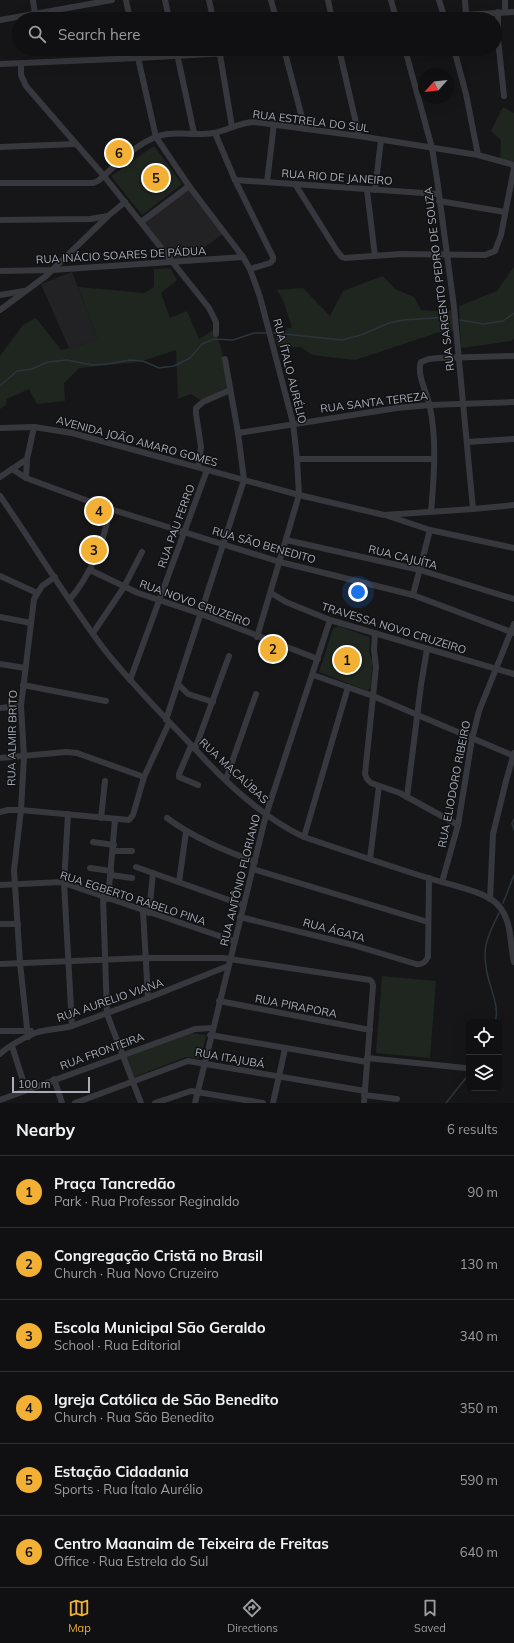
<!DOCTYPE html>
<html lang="en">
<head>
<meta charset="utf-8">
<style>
	body { margin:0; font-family:Mulish,sans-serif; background:#1e1e20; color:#f1f3f6 }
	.controls { position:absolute; right:12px; bottom:12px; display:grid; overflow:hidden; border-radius:8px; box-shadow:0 4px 16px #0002 }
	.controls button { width:36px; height:36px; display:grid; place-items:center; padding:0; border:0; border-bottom:1px solid #303032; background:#101012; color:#f1f3f6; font:20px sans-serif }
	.compass { position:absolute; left:418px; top:68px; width:36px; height:36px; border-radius:50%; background:#101012; box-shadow:0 4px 16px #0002; rotate:243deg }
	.scale { position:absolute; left:12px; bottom:10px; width:78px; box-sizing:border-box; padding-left:4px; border:2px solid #a8adb8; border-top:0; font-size:11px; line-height:14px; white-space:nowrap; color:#a8adb8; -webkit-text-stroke:3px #111113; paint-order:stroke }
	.you { position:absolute; left:358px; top:592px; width:14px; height:14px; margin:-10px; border:3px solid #fff; border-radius:50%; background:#1a73e8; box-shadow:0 0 0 6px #1a73e833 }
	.badge { display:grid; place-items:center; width:26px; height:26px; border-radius:50%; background:#f2b134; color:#111; font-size:13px; font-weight:700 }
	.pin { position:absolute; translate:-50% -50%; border:2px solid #fff; box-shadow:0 1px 4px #0006 }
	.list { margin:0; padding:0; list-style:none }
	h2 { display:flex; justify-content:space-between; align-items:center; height:52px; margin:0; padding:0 16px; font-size:17px }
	h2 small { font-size:13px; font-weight:400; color:#9c9d9f }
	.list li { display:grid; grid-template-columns:26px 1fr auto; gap:12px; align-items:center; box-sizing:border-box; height:72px; padding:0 16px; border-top:1px solid #303032 }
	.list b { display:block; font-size:15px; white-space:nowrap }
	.list p { margin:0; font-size:13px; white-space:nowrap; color:#9c9d9f }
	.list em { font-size:13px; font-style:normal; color:#9c9d9f }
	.icon { flex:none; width:22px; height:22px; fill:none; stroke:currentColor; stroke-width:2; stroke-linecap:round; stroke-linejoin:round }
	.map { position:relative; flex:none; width:514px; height:1103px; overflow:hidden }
	.search { position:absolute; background:#101012; box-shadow:0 4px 16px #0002; left:12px; right:12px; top:12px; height:44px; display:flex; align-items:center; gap:10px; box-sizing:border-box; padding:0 14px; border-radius:22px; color:#9c9d9f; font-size:15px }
	.sheet { height:484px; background:#101012 }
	nav { display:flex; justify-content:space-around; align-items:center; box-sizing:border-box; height:56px; border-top:1px solid #303032; background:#101012; font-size:11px; color:#9c9d9f }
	nav a { display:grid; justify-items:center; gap:2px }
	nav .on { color:#f2b134 }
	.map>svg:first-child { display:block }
	.built { fill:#222225 }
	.green { fill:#1e261f }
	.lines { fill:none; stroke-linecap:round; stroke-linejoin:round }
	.stream { stroke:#2c353c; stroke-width:1.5 }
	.minor { stroke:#37383d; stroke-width:6 }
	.labels { text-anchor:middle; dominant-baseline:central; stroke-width:3; stroke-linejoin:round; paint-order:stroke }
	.street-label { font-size:11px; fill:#a8adb8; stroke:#111113 }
</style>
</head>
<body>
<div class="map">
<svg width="514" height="1103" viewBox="0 0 514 1103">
	<rect width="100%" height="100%" fill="#161618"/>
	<g class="built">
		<polygon points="191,187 226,232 188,259 173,260 144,223"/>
		<polygon points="72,272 98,340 69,348 41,284"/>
	</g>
	<g class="green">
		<polygon points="503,107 514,113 514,162 500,160 501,140 491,131"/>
		<polygon points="154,146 182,184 142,215 111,176"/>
		<polygon points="514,267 514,339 511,341 461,348 459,306 497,291"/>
		<polygon points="170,268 177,280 161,293 170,318 187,311 199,339 215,329 222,352 227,387 202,401 191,394 178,399 176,350 139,362 79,368 64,383 65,401 37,404 29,389 7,399 6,405 0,409 0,356 23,325 36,318 61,350 98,340 78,287 144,293 154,287 154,269"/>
		<polygon points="383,276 395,289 414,297 421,310 448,312 451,310 454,331 436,333 355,360 312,355 301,347 278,348 274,331 282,331 292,327 283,300 277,290 303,288 330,316 343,291"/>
		<polygon points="338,626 369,637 370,640 369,653 373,662 370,688 368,691 319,672 333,629"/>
		<polygon points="382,976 436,981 430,1058 376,1053"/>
		<polygon points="192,1033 206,1035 201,1059 186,1057 134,1077 126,1056"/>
	</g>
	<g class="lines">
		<g class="stream">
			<polyline points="460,320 483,324 503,321 514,313"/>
			<polyline points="274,333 342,340 361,335 389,323 403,320 450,317"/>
			<polyline points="0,386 17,371 32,369 48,362 67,360 92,365 107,364 130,360 143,361 159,368 174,366 190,358 202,344 214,339 233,340 254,333 266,333"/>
			<polyline points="514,819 512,823 514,830"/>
			<polyline points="503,903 514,875"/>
			<path d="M495,1022C500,1007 490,988 487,973C486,967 485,960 485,954C485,940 493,926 499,913"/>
			<polyline points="446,1103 469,1074"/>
		</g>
		<g class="minor">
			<polyline points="33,0 35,14"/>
			<polyline points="126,0 130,19"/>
			<polyline points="165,0 169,19"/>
			<polyline points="209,0 213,19"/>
			<polyline points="271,0 276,19"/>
			<polyline points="328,0 332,19"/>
			<polyline points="391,0 396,19"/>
			<polyline points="439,0 445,19"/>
			<polyline points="465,0 466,14"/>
			<polyline points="498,12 498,39 504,96"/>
			<polyline points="505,12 505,0"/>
			<polyline points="444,16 514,12"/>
			<polyline points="0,20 112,0"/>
			<polyline points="136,49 156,137 189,186 243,257 250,269 260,297 293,423 297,459 299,495 257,637"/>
			<polyline points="176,49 194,133"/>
			<polyline points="219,49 232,127"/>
			<polyline points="284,49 305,129"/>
			<polyline points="339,49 359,136"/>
			<polyline points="405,49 432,148 437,179 454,307 473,509"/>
			<polyline points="454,49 466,94 478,155"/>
			<polyline points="0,64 138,58 299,49"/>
			<polyline points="21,64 21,75 26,86 104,176 209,308 216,322 216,334"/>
			<polyline points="215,133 235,180 273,257 273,260 270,263 250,269"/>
			<polyline points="0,147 76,144"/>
			<polyline points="235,180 438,194"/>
			<polyline points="267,182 274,124"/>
			<path d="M0,183H93L98,181C118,164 140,138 167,134C182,132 198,136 213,133C228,131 237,123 254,122L359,136L478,155L514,165"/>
			<polyline points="295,184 337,251 342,257 345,258 401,254 485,255 495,251 501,235 514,168"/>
			<polyline points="367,190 375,256"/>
			<polyline points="375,190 381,140"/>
			<polyline points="439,201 505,212"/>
			<polyline points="0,220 90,219 108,216"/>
			<polyline points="141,222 189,186"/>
			<polyline points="0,271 52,270 243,257"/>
			<polyline points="0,295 24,291"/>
			<polyline points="0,310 46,276 108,216 125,202"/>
			<polyline points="0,428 34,427 72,433 299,495 384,515 473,509 514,505"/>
			<polyline points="238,433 397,408 430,405 514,402"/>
			<polyline points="467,442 514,439"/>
			<polyline points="297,459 434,459"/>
			<polyline points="198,467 201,447 196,414 196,408 203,402 230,390"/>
			<polyline points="12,469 26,478 110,509 280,562 413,595 514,633"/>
			<polyline points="0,477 27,459"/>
			<polyline points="26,478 27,459 34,427"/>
			<path d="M0,496C35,546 67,600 104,649C132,685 165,717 196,750C226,783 263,818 304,837C345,851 386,865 428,878C446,884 486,891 498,905C513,922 509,942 514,962"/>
			<path d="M431,512C434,478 437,441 430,407C428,395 416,374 421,362L429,359L439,358L514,356"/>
			<polyline points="388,516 430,530 514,548"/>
			<polyline points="286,540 420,570 514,599"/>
			<polyline points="90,570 138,593 201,614 318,659"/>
			<polyline points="0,576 37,593"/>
			<polyline points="271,593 286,602 330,620 514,674"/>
			<polyline points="413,595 430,530"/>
			<path d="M70,599C91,574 104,541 110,509"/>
			<polyline points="0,617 31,623"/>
			<polyline points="93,633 124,587 142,552"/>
			<polyline points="375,633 374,650 376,667 365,774 367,779 371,783 400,793 458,825"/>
			<polyline points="0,664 25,668"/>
			<polyline points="313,675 373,696 514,756"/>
			<polyline points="130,680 207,470"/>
			<polyline points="178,684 188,694 213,702"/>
			<polyline points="23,685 106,701"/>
			<polyline points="0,708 21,706"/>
			<polyline points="166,720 244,480 238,433 225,359"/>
			<polyline points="191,746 179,774 179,777 198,785"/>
			<polyline points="195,749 229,656"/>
			<polyline points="0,758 66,752 77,753 144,777"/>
			<polyline points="226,779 256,694"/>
			<polyline points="407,797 421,685 427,649"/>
			<polyline points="0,812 8,810 21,810 129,820 133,815 144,777 169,723"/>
			<polyline points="68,814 64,883 72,1026"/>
			<polyline points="101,818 105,781"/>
			<path d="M167,818C194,838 224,850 255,862"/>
			<polyline points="304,837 348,687"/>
			<polyline points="93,842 114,845"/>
			<polyline points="113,851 132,851"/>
			<polyline points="370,859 379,786"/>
			<polyline points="136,867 243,905"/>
			<polyline points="90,868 111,871"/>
			<polyline points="253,869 428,922"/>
			<polyline points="111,875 132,878"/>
			<polyline points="179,882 186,832"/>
			<polyline points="442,882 458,825 472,739 479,711 514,624"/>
			<polyline points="0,885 61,882 234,941"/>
			<polyline points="103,897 107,1014 141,1103"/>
			<polyline points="108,899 115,820"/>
			<polyline points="490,899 493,834 506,781 514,753"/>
			<polyline points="143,911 148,998"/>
			<polyline points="149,913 153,873"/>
			<path d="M240,917L353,945L416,964C422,965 425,963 428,957L429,878"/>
			<polyline points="0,924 18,924"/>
			<polyline points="0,964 146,958 223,958 370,980 372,982 373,986 364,1103"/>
			<polyline points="219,1001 370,1030"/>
			<polyline points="0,1031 31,1031"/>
			<polyline points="210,1035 367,1062"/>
			<polyline points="28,1037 20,963 14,870 21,810 24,757 21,706 34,599 42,586 55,577"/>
			<polyline points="12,1046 26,1090"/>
			<path d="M0,1054C7,1047 28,1035 38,1032C49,1029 61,1029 72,1026L148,998L228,966"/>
			<polyline points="367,1058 465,1068"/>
			<polyline points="54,1079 62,1103"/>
			<polyline points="364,1095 397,1099"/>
			<polyline points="0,1100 195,1029 212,1028"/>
			<polyline points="75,1103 188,1061 365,1091"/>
			<polyline points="155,1103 191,1091 263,1103"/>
			<polyline points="195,1103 266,815 330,620"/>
			<polyline points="273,1103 285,1049"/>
		</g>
	</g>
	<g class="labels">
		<g class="street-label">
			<text transform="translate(311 121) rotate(7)">RUA ESTRELA DO SUL</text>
			<text transform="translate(337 177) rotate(4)">RUA RIO DE JANEIRO</text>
			<text transform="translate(121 255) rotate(-3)">RUA INÁCIO SOARES DE PÁDUA</text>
			<text transform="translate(439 279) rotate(-97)">RUA SARGENTO PEDRO DE SOUZA</text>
			<text transform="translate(290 371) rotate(76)">RUA ÍTALO AURÉLIO</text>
			<text transform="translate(374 402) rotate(-7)">RUA SANTA TEREZA</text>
			<text transform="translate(137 441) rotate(15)">AVENIDA JOÃO AMARO GOMES</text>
			<text transform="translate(176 526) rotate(-70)">RUA PAU FERRO</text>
			<text transform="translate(264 545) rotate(16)">RUA SÃO BENEDITO</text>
			<text transform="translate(403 557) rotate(14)">RUA CAJUÍTA</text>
			<text transform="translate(195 603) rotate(20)">RUA NOVO CRUZEIRO</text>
			<text transform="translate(394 628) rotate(17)">TRAVESSA NOVO CRUZEIRO</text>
			<text transform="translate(12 738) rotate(-89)">RUA ALMIR BRITO</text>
			<text transform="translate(234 771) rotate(43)">RUA MACAÚBAS</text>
			<text transform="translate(454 784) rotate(-79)">RUA ELIODORO RIBEIRO</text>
			<text transform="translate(240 880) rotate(-76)">RUA ANTÔNIO FLORIANO</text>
			<text transform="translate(133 898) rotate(18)">RUA EGBERTO RABELO PINA</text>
			<text transform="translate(334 930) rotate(15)">RUA ÁGATA</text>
			<text transform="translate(110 1000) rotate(-19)">RUA AURELIO VIANA</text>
			<text transform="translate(296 1006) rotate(11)">RUA PIRAPORA</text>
			<text transform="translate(102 1051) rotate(-20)">RUA FRONTEIRA</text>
			<text transform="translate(230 1058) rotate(10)">RUA ITAJUBÁ</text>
		</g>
	</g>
</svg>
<div class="controls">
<button><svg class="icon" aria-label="locate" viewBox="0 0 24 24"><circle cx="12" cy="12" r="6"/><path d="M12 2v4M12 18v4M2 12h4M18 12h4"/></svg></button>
<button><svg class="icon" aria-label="layers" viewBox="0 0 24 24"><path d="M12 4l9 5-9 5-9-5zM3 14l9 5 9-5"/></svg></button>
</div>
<svg class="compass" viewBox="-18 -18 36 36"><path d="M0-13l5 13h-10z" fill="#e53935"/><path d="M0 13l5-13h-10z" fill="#9c9d9f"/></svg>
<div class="scale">100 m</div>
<div class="you"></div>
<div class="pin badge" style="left:347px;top:660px">1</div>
<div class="pin badge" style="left:273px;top:649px">2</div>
<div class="pin badge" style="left:94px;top:550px">3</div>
<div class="pin badge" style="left:99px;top:511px">4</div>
<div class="pin badge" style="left:156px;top:178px">5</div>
<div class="pin badge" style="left:119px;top:153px">6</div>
<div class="search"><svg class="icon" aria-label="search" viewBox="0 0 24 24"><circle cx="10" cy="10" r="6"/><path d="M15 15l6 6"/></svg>Search here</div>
</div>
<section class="sheet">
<h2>Nearby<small>6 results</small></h2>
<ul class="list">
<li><span class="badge">1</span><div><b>Praça Tancredão</b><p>Park · Rua Professor Reginaldo</p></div><em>90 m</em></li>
<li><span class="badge">2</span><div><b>Congregação Cristã no Brasil</b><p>Church · Rua Novo Cruzeiro</p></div><em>130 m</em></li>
<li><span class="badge">3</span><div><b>Escola Municipal São Geraldo</b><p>School · Rua Editorial</p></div><em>340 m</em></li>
<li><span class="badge">4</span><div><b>Igreja Católica de São Benedito</b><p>Church · Rua São Benedito</p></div><em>350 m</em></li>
<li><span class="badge">5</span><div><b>Estação Cidadania</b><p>Sports · Rua Ítalo Aurélio</p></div><em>590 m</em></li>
<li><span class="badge">6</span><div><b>Centro Maanaim de Teixeira de Freitas</b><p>Office · Rua Estrela do Sul</p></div><em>640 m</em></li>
</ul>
</section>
<nav>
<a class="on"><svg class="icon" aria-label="map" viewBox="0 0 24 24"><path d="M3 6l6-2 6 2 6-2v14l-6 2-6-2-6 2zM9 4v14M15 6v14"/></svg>Map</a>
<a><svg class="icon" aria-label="directions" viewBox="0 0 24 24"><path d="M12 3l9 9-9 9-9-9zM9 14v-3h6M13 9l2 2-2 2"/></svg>Directions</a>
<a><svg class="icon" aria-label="saved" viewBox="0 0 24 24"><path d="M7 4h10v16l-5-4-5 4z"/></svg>Saved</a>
</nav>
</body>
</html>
